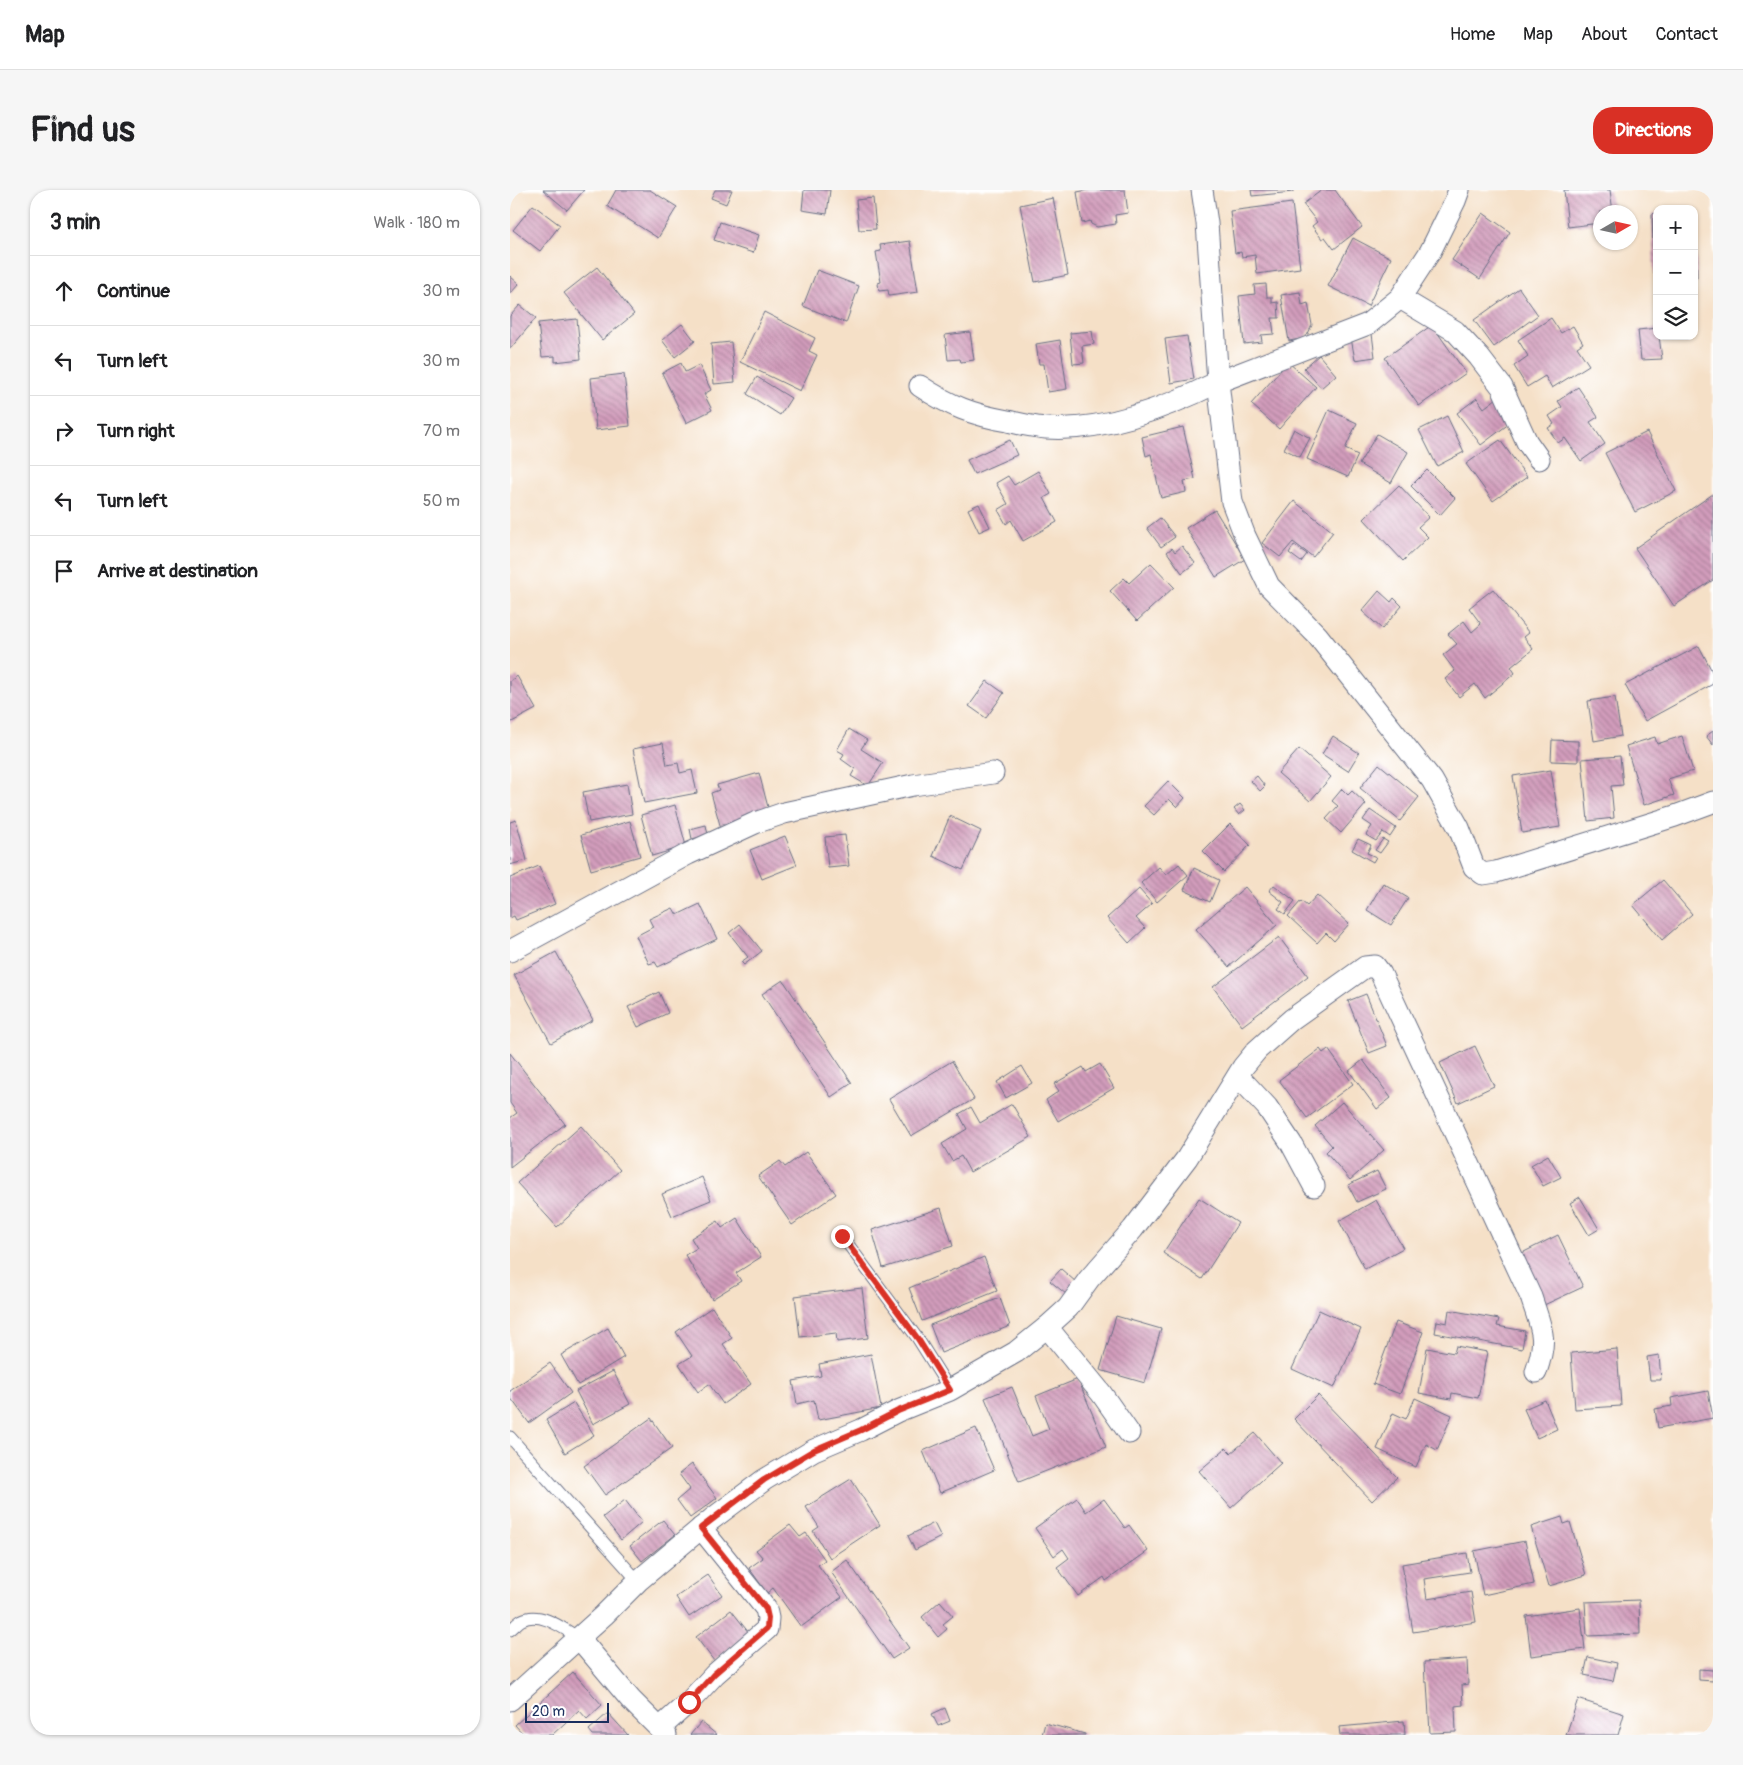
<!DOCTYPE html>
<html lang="en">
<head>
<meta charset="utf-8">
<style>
	body { margin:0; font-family:Pangolin,sans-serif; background:#f6f6f6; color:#202124 }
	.controls { position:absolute; right:15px; top:15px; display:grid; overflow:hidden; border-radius:10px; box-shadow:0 1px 4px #0004 }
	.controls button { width:45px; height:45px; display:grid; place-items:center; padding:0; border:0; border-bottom:1px solid #e0e0e0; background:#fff; color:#202124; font:25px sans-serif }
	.compass { position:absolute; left:1083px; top:15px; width:45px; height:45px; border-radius:50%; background:#fff; box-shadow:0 1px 4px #0004; rotate:81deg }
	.scale { position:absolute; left:15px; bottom:12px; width:84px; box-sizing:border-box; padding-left:5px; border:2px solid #1b2f5e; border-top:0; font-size:14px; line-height:18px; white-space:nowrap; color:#1b2f5e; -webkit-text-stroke:4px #fff; paint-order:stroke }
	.stop { position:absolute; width:15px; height:15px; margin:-11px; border:4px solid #d93025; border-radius:50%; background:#fff }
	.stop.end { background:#d93025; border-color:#fff; box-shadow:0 1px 5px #0008 }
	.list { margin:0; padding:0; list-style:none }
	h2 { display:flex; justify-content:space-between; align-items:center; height:65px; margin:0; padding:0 20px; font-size:21px }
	h2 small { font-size:16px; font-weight:400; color:#757577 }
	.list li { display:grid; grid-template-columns:32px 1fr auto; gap:15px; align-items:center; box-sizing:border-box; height:70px; padding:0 20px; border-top:1px solid #e0e0e0 }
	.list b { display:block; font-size:19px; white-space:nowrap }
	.list em { font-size:16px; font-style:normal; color:#757577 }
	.icon { flex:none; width:28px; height:28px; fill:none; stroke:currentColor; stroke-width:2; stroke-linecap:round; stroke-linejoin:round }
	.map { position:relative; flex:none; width:1203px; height:1545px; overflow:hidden; border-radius:20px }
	header { display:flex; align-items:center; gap:30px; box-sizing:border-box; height:70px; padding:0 25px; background:#fff; border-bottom:1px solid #e0e0e0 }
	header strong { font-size:24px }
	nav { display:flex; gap:28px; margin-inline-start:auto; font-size:18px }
	.intro { display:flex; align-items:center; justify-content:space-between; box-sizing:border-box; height:120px; padding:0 30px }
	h1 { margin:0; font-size:35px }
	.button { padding:12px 22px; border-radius:20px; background:#d93025; color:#fff; font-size:18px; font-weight:700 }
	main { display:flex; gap:30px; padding:0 30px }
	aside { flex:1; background:#fff; border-radius:20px; box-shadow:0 1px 4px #0004 }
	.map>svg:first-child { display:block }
	.building { fill:url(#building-back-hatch) }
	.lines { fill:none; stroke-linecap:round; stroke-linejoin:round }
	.lane-casing { stroke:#676d83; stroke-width:13 }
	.street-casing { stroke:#676d83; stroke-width:23 }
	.lane { stroke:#fff; stroke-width:11 }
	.street { stroke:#fff; stroke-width:21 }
	.route { stroke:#d93025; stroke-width:6 }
</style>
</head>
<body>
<header>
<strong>Map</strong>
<nav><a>Home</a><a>Map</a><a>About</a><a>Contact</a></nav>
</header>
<div class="intro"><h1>Find us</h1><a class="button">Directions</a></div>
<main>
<aside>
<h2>3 min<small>Walk · 180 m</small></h2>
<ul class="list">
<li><svg class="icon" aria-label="ahead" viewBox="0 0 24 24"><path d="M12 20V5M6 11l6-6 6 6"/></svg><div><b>Continue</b></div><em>30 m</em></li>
<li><svg class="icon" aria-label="left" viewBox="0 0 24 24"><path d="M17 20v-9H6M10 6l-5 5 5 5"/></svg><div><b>Turn left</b></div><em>30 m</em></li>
<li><svg class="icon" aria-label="right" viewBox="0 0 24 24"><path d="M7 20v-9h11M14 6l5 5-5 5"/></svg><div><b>Turn right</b></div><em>70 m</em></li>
<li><svg class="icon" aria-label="left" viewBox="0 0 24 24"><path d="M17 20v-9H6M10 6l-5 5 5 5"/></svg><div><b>Turn left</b></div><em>50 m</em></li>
<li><svg class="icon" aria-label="arrive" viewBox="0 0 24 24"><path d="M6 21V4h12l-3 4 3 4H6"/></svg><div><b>Arrive at destination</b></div></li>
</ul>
</aside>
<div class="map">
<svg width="1203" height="1545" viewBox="0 0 1203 1545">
	<defs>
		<pattern id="building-back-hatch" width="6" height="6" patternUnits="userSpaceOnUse" patternTransform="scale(1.25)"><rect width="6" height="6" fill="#d29cbb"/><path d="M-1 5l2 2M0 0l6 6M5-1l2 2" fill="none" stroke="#aa809b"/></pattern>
	</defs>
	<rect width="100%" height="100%" fill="#fff"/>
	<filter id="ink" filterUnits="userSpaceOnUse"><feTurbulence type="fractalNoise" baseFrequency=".02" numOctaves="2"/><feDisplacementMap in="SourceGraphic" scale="10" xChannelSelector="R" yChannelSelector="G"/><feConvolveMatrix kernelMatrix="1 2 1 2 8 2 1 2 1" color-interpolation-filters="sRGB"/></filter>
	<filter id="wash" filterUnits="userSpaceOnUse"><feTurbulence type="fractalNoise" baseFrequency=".0096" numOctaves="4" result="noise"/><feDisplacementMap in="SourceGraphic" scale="20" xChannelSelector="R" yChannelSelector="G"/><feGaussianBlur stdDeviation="1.12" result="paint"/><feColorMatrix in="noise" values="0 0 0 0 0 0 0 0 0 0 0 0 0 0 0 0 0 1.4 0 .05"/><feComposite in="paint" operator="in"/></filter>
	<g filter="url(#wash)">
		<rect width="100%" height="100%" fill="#f5e0c7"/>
		<g id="blocks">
			<g class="building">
				<polygon points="33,0 74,0 57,20"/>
				<polygon points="106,0 140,0 167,17 148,48 97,16"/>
				<polygon points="205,0 222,0 216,14 201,8"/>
				<polygon points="294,0 320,0 317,24 292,20"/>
				<polygon points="578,0 615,0 618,23 605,25 606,34 587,37 581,34 580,31 572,33 567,2"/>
				<polygon points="741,0 783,0 783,2 742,6"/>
				<polygon points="812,0 825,0 852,37 824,59 815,47 812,49 802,36 807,32 793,14"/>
				<polygon points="1054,0 1100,0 1103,22 1090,22 1090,33 1058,37"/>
				<polygon points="363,8 366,39 349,40 346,10"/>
				<polygon points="543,8 558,85 525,92 510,15"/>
				<polygon points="782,13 790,78 747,84 745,65 732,67 731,62 725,63 720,21"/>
				<polygon points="23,15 50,35 30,61 3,40"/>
				<polygon points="973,23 1000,42 970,89 942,70"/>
				<polygon points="1147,23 1147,83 1144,83 1142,24"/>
				<polygon points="210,32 249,45 243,63 204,50"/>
				<polygon points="843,48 881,68 858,116 818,96"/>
				<polygon points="400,51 408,102 379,106 378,100 369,101 368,93 371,92 366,62 371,61 370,55"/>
				<polygon points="1184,60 1186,60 1187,88 1184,88"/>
				<polygon points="87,77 124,124 92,150 54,103"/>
				<polygon points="307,80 349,96 336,133 293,116"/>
				<polygon points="0,86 9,94 0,104"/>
				<polygon points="756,94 757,107 762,107 762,113 768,112 769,128 762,128 764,144 751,145 752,152 734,154 729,106 745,104 744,95"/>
				<polygon points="1009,98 1028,125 984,157 964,130"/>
				<polygon points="790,102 792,115 798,113 802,135 796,148 779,151 771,105"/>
				<polygon points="10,115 26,128 0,159 0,126"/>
				<polygon points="254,122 305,148 299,161 307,165 290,201 230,172"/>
				<polygon points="1041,128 1051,143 1063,136 1073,153 1067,157 1079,175 1042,198 1035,186 1017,197 1004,176 1018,166 1008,150"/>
				<polygon points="67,129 71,169 45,172 45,166 32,167 28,133"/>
				<polygon points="172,134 185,151 165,167 152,150"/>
				<polygon points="922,135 956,183 909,216 875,168"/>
				<polygon points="1147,138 1147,146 1149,146 1152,169 1131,170 1128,140"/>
				<polygon points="582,141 584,154 572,156 574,173 563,174 560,143"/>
				<polygon points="460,142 464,170 451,172 450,169 438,170 435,145"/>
				<polygon points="862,144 865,167 845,170 841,148"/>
				<polygon points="677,146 684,189 661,193 655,149"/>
				<polygon points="550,150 557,199 538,202 534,174 529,174 526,154"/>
				<polygon points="221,152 225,192 204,194 201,154"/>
				<polygon points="809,165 826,185 811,198 794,178"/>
				<polygon points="778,172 806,197 769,239 741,214"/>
				<polygon points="171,173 175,182 189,175 201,200 194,204 202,220 176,233 152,183"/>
				<polygon points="114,184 120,236 86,240 81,188"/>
				<polygon points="247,187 281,208 270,225 237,204"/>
				<polygon points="1068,197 1088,227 1080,232 1095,254 1071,271 1055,248 1048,253 1038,238 1044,234 1039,226 1052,217 1048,211"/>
				<polygon points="967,208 974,218 987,208 1004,230 971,255 947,223"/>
				<polygon points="819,220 847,233 835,259 848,265 838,287 797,269"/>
				<polygon points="937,226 954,262 927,276 909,240"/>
				<polygon points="673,237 685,289 674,291 676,302 651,308 641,264 636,266 632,247"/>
				<polygon points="784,239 800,248 790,267 774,259"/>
				<polygon points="1137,242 1166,301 1125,322 1095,263"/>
				<polygon points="867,244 898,262 881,293 849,274"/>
				<polygon points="500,250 507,265 464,284 457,270"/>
				<polygon points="990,250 1017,287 983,311 956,274"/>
				<polygon points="917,280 945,308 930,325 901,296"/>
				<polygon points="528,281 541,304 534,308 547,332 513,351 501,330 496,334 488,320 498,314 486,293 498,286 504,295"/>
				<polygon points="889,295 919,327 908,337 918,347 893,371 854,329"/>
				<polygon points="1203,304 1203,390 1164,416 1125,358"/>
				<polygon points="784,311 823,342 803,367 783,352 770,367 752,353"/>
				<polygon points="469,314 480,337 469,342 458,319"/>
				<polygon points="705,320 735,369 706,387 676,338"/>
				<polygon points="650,328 665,347 651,357 637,338"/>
				<polygon points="784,355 797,364 791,372 779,363"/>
				<polygon points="672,356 685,373 672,383 657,362 662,358 665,362"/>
				<polygon points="641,373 664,397 627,431 600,401 614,388 619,393"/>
				<polygon points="983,399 1019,443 1014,447 1023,459 1001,477 1005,483 975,508 965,494 949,507 935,489 945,481 933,465 947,454 938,444 954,431 962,442 971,434 959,418"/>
				<polygon points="869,401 881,412 884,408 892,416 872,439 852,421"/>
				<polygon points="1189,456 1203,483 1203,494 1135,531 1115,495"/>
				<polygon points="7,486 26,519 0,533 0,491"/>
				<polygon points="477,491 494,503 476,528 459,516"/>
				<polygon points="1105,507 1111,546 1084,551 1078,511"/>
				<polygon points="339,539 357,550 351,559 373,573 358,596 341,586 345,579 331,569 334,564 327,560"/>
				<polygon points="1203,541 1203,555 1196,546"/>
				<polygon points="823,546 849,563 838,581 812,564"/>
				<polygon points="1172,546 1183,581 1158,589 1164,605 1134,615 1116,556 1145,547 1147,554"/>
				<polygon points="1042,550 1068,551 1068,572 1041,571"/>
				<polygon points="153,553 157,575 168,573 170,583 182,580 187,603 134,613 123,559"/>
				<polygon points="789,559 821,587 800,611 768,583"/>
				<polygon points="1110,566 1113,595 1101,596 1104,628 1078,631 1072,569"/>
				<polygon points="869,574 909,607 890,631 850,598"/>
				<polygon points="1041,580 1050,637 1012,643 1003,586"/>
				<polygon points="249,583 259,621 210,635 201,603 209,600 207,595"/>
				<polygon points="747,586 755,596 750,601 741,591"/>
				<polygon points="658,591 675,608 667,617 659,609 644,625 634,616"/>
				<polygon points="117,594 122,624 79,632 73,602"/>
				<polygon points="832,599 838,605 842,601 856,614 831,643 816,629 828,616 822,611"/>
				<polygon points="730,614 735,620 729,625 724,619"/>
				<polygon points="165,615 176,656 142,666 131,625"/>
				<polygon points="860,620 886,638 880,647 873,642 866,651 856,645 862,636 853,630"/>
				<polygon points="440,626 471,641 453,680 423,666"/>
				<polygon points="6,630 17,670 0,675 0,632"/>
				<polygon points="120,631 130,666 81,680 71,645"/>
				<polygon points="720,634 740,655 714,682 693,661"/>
				<polygon points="196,635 198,645 182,649 180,639"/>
				<polygon points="335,645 339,676 318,678 315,647"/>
				<polygon points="275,646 287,675 252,689 240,660"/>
				<polygon points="848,649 861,655 857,663 866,667 863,672 842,660"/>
				<polygon points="873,649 878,652 870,663 865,660"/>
				<polygon points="669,674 678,685 647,712 631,693 649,677 656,685"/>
				<polygon points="29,676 45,714 6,730 4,726 0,728 0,688"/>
				<polygon points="684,678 709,690 700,712 674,700"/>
				<polygon points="1153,690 1182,724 1152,750 1123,715"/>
				<polygon points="873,693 898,708 881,735 857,720"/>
				<polygon points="764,695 785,711 775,724 768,719 773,712 759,701"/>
				<polygon points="735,697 767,735 719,777 686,739"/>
				<polygon points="629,699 642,714 626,728 635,738 619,753 597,728"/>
				<polygon points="807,705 839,734 824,751 816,743 807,753 778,726 791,711 797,716"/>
				<polygon points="190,714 207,749 148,777 145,772 139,774 126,746 143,737 139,729 163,718 167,725"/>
				<polygon points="230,734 252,761 234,775 231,772 238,767 219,743"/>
				<polygon points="769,747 798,786 732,836 703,797"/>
				<polygon points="46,762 83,830 41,853 4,785"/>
				<polygon points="273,790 342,893 321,907 252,804"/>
				<polygon points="149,802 158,823 128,837 118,817"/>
				<polygon points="856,804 877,856 859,863 838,811"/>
				<polygon points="965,856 984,896 948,913 930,873"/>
				<polygon points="810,859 813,863 818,859 843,894 797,928 769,890"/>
				<polygon points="0,863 55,934 0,977 0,928 7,923 0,913"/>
				<polygon points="853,870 881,908 867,919 839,881"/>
				<polygon points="442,871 464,909 401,946 379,909"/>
				<polygon points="590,874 604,898 548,931 536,910 549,901 544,894 573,877 576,882"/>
				<polygon points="512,876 522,893 496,908 487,892"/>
				<polygon points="832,912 874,960 840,990 816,962 822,956 805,936"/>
				<polygon points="502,914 521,947 460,982 451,966 442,971 432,954 457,939 449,924 461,917 470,933"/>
				<polygon points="71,936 110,980 47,1037 7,993"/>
				<polygon points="296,962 326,1004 282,1035 248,986 270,971 275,977"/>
				<polygon points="1038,965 1051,987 1033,996 1021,975"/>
				<polygon points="867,981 876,999 847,1012 838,995"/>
				<polygon points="192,987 201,1010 162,1026 152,1004"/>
				<polygon points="1070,1007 1089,1039 1079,1045 1060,1013"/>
				<polygon points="689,1008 728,1033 692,1089 653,1063"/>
				<polygon points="866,1010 893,1058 855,1079 829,1031"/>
				<polygon points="431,1018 443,1056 373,1078 362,1040"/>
				<polygon points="227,1028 251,1067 226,1083 231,1091 202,1109 175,1065 187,1058 181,1048 208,1031 212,1038"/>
				<polygon points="1048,1045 1073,1097 1034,1115 1010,1064"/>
				<polygon points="474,1067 487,1101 412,1131 399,1098"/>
				<polygon points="551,1079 566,1092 556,1104 540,1091"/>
				<polygon points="352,1098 358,1148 327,1152 326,1143 290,1147 285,1106"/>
				<polygon points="490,1108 500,1136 431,1163 420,1135"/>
				<polygon points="202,1117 222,1148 213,1154 241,1194 213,1214 199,1194 188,1202 169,1174 182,1166 166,1142"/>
				<polygon points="809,1120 851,1139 824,1198 782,1179"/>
				<polygon points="939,1120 989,1129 987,1136 1015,1141 1012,1159 925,1143 927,1131 937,1133"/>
				<polygon points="606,1126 651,1139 635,1193 590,1180"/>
				<polygon points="886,1132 913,1142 890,1204 863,1194"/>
				<polygon points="98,1138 114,1167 68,1195 51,1165"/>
				<polygon points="946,1156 977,1162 968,1208 942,1203 941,1209 909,1203 917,1158 944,1163"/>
				<polygon points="1107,1159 1111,1216 1065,1219 1061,1163"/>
				<polygon points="361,1164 371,1218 308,1230 304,1210 287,1214 283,1191 311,1186 309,1174"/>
				<polygon points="1149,1165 1151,1190 1140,1190 1137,1167"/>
				<polygon points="40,1173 61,1203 19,1233 0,1207 0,1201"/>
				<polygon points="103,1181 120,1214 83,1234 66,1201"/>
				<polygon points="568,1189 596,1257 509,1292 475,1208 502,1197 522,1246 539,1239 526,1206"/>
				<polygon points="1198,1201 1203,1228 1148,1238 1145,1219 1162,1216 1161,1208"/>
				<polygon points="808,1205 887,1287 862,1311 784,1229"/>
				<polygon points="905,1208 942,1225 927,1260 916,1254 906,1277 867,1259 883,1223 896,1229"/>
				<polygon points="1035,1210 1047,1239 1027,1248 1014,1219"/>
				<polygon points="64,1213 84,1245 55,1263 36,1230"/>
				<polygon points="141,1228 162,1258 95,1305 74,1276"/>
				<polygon points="466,1238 484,1280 430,1303 413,1261"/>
				<polygon points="745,1243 771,1273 721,1318 689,1281 716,1258 721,1263"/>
				<polygon points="182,1274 207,1308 180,1328 167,1310 180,1299 169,1284"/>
				<polygon points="341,1289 370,1335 320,1368 303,1341 309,1337 296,1317"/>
				<polygon points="567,1308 576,1322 594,1309 615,1338 619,1335 638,1361 596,1391 594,1387 568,1406 547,1377 559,1368 553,1359 544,1366 525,1338"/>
				<polygon points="115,1310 132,1332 111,1350 93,1327"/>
				<polygon points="1052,1327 1054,1334 1060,1332 1076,1385 1039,1396 1021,1337"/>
				<polygon points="153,1330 165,1345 132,1371 120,1356"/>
				<polygon points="424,1333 431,1347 405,1360 398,1346"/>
				<polygon points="280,1335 290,1347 296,1343 315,1370 308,1375 332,1407 291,1437 263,1398 257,1403 239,1378 253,1368 246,1360"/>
				<polygon points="1015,1351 1024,1394 973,1405 964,1361"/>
				<polygon points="957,1363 960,1382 914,1389 917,1409 961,1402 966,1432 903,1442 892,1374"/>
				<polygon points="337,1370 399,1458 382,1469 321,1382"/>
				<polygon points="198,1385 212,1405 179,1427 166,1407"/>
				<polygon points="1129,1410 1130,1444 1077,1446 1075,1412"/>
				<polygon points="430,1411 443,1426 433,1434 437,1439 428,1447 412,1427"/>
				<polygon points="1070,1418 1075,1459 1021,1466 1016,1426"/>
				<polygon points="221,1420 239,1443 204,1471 186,1447"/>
				<polygon points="1078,1467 1107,1473 1103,1491 1074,1485"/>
				<polygon points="957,1469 958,1494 952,1495 953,1515 945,1516 946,1542 920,1543 917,1492 915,1492 914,1472"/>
				<polygon points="1189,1479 1203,1480 1203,1491 1189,1490"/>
				<polygon points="63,1482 92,1515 77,1529 69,1520 42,1545 14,1545 5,1535"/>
				<polygon points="1068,1509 1114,1524 1108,1545 1056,1545"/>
				<polygon points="435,1518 440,1531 428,1536 422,1524"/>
				<polygon points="98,1523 118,1545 83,1545 79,1540"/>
				<polygon points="894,1531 895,1545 830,1545 829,1537"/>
				<polygon points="191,1532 207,1545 180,1545"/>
				<polygon points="535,1533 575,1544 575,1545 532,1545"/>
			</g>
		</g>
	</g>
	<g filter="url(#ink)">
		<use href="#blocks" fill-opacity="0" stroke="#676d83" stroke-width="1"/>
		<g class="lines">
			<g class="lane-casing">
				<g id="lane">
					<polyline points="332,1046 408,1149 440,1200"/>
					<polyline points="0,1247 128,1391"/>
					<path d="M0,1440C4,1437 8,1432 12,1430C30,1420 54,1439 69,1448"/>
				</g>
			</g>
			<g class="street-casing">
				<g id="street">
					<polyline points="949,0 945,11 920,62 890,108 858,134 708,192 722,312 735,346 759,396 807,445 922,590 949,638 964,677 973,684 986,682 1165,626 1203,612"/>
					<polyline points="890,108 945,141 969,167 992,197 1017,252 1029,269"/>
					<path d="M410,196C440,216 463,225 498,231C510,234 523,237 536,238C593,242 658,217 708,192L697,33L692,0"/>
					<polyline points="0,761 178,664 245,633 274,623 403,595 483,583"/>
					<polyline points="728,886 757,917 781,953 804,996"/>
					<polyline points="537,1137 591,1203 619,1243"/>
					<polyline points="69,1448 121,1510 156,1545"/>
					<path d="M0,1510L94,1425L128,1391L202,1329L254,1290L304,1260L351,1240L388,1221L440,1200L506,1162L537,1137L558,1118L579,1089L623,1039L677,968L733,877L747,860L782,829L855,777L865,776L871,784L1021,1107C1032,1141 1038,1147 1026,1182"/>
					<polyline points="150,1538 179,1512 205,1484 257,1439 258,1428 256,1419 191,1338"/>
				</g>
			</g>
			<use href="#lane" class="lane"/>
			<use href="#street" class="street"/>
		</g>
	</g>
	<g class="lines" filter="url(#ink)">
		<polyline class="route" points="179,1512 204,1484 257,1438 258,1428 256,1419 191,1338 254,1290 304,1260 351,1240 388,1221 440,1200 408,1149 332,1046"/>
	</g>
</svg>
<div class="controls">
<button>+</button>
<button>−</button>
<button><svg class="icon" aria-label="layers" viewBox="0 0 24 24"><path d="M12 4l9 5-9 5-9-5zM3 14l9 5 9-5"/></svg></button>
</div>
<svg class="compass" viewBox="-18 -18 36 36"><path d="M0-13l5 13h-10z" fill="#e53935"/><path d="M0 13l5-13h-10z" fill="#757577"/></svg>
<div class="scale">20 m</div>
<div class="stop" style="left:179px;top:1512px"></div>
<div class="stop end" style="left:332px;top:1046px"></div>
</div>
</main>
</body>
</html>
